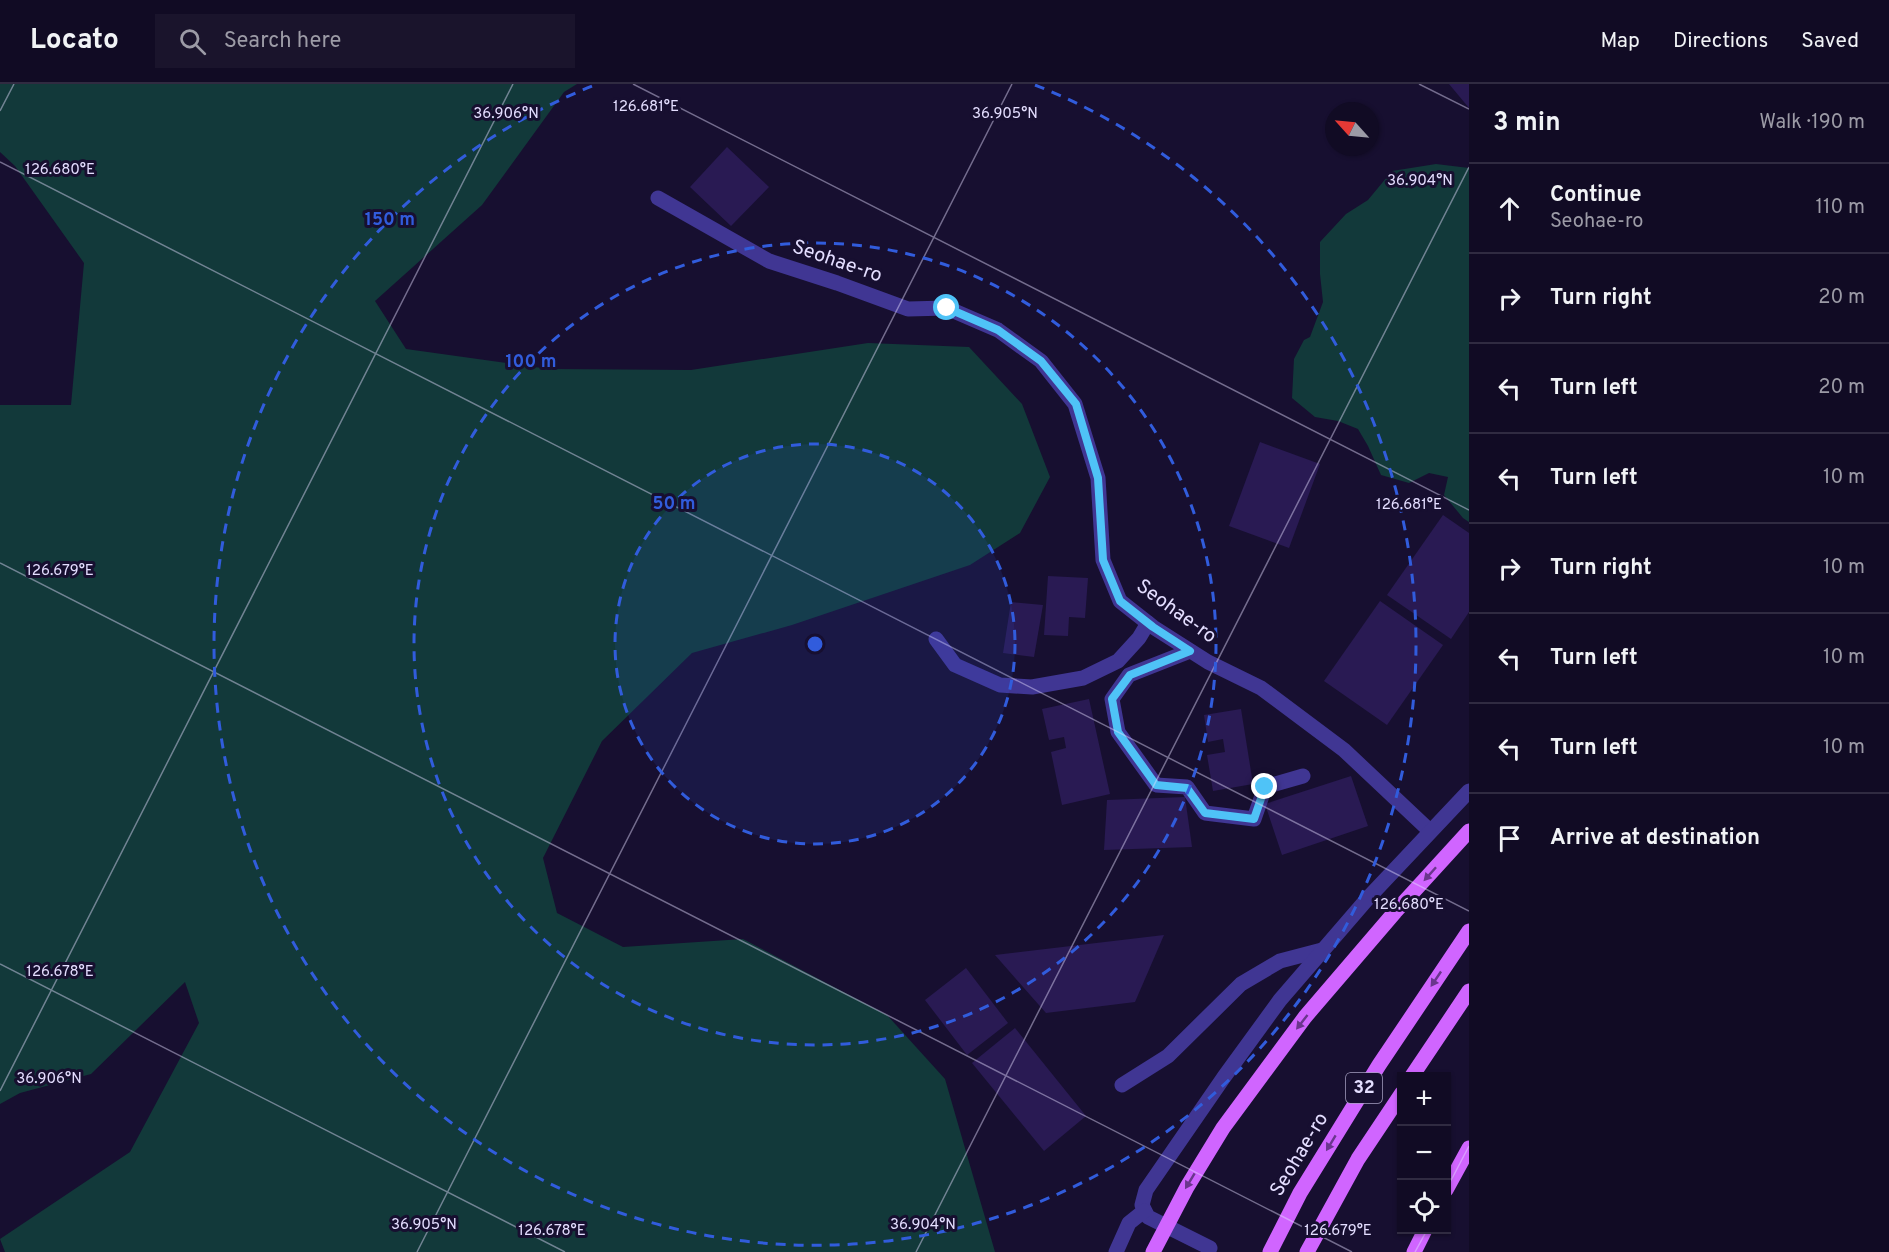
<!DOCTYPE html>
<html lang="en">
<head>
<meta charset="utf-8">
<style>
	body { margin:0; font-family:Overpass,sans-serif; background:#1a142c; color:#f1f3f6 }
	.controls { position:absolute; right:18px; bottom:18px; display:grid; overflow:hidden; border-radius:0px; box-shadow:0 2px 4px #0004 }
	.controls button { width:54px; height:54px; display:grid; place-items:center; padding:0; border:0; border-bottom:2px solid #302b41; background:#110b24; color:#f1f3f6; font:30px sans-serif }
	.compass { position:absolute; left:1325px; top:18px; width:54px; height:54px; border-radius:50%; background:#110b24; box-shadow:0 2px 4px #0004; rotate:297deg }
	.stop { position:absolute; width:18px; height:18px; margin:-14px; border:4px solid #4fc3f7; border-radius:50%; background:#fff }
	.stop.end { background:#4fc3f7; border-color:#fff; box-shadow:0 2px 6px #0008 }
	.list { margin:0; padding:0; list-style:none }
	h2 { display:flex; justify-content:space-between; align-items:center; height:78px; margin:0; padding:0 24px; font-size:26px }
	h2 small { font-size:20px; font-weight:400; color:#9c9ba6 }
	.list li { display:grid; grid-template-columns:39px 1fr auto; gap:18px; align-items:center; box-sizing:border-box; height:90px; padding:0 24px; border-top:2px solid #302b41 }
	.list b { display:block; font-size:22px; white-space:nowrap }
	.list p { margin:0; font-size:20px; white-space:nowrap; color:#9c9ba6 }
	.list em { font-size:20px; font-style:normal; color:#9c9ba6 }
	.icon { flex:none; width:33px; height:33px; fill:none; stroke:currentColor; stroke-width:2; stroke-linecap:round; stroke-linejoin:round }
	.map { position:relative; flex:none; width:1469px; height:1168px; overflow:hidden }
	header { display:flex; align-items:center; gap:36px; box-sizing:border-box; height:84px; padding:0 30px; background:#110b24; border-bottom:2px solid #302b41 }
	header strong { font-size:28px }
	nav { display:flex; gap:33px; margin-inline-start:auto; font-size:21px }
	.search { width:420px; height:54px; background:#1a142c; display:flex; align-items:center; gap:15px; box-sizing:border-box; padding:0 21px; border-radius:0px; color:#9c9ba6; font-size:22px }
	main { display:flex }
	aside { flex:1; background:#110b24 }
	.map>svg:first-child { display:block }
	.green { fill:#12393a }
	.building { fill:#291a53 }
	.lines { fill:none; stroke-linecap:round; stroke-linejoin:round }
	.lane { stroke:#403693; stroke-width:15 }
	.street { stroke:#403693; stroke-width:15 }
	.primary { stroke:#d065ff; stroke-width:15 }
	.oneway { fill:#6a368d }
	.route { stroke:#4fc3f7; stroke-width:8 }
	.ticks { fill:none; stroke:#e4deff; stroke-width:1.5; stroke-opacity:0.45 }
	.ring { fill:none; stroke:#315cdc; stroke-width:3; stroke-dasharray:10 8 }
	.labels { text-anchor:middle; dominant-baseline:central; stroke-width:6; stroke-linejoin:round; paint-order:stroke }
	.shield { fill:#170f30; stroke:#a6a0c1; stroke-width:1.5 }
	.shield-label { font-size:18px; font-weight:bold; fill:#e4deff }
	.street-label { font-size:20px; fill:#e4deff; stroke:#170f30 }
	.ticks-label { font-size:15px; text-anchor:middle; fill:#e4deff; stroke:#170f30; stroke-width:6; stroke-linejoin:round; paint-order:stroke }
	.centre { fill:#315cdc; stroke:#170f30; stroke-width:3 }
	.ring-label { font-size:18px; text-anchor:middle; font-weight:bold; fill:#315cdc; stroke:#170f30; stroke-width:6; stroke-linejoin:round; paint-order:stroke }
</style>
</head>
<body>
<header>
<strong>Locato</strong>
<div class="search"><svg class="icon" aria-label="search" viewBox="0 0 24 24"><circle cx="10" cy="10" r="6"/><path d="M15 15l6 6"/></svg>Search here</div>
<nav><a>Map</a><a>Directions</a><a>Saved</a></nav>
</header>
<main>
<div class="map">
<svg width="1469" height="1168" viewBox="0 0 1469 1168">
	<rect width="100%" height="100%" fill="#170f30"/>
	<g class="green">
		<polygon points="0,0 577,0 564,8 482,121 375,217 406,265 549,285 691,286 868,259 969,263 1022,320 1050,393 1020,449 970,481 792,541 692,569 602,657 543,774 557,829 623,863 743,855 887,931 945,995 995,1168 5,1168 0,1155 130,1068 199,939 185,898 91,990 20,1009 0,1020 0,321 71,321 84,179 15,82 0,68"/>
		<polygon points="1436,80 1469,84 1469,438 1463,434 1444,411 1448,393 1429,389 1409,399 1381,391 1368,362 1358,345 1338,337 1315,333 1292,314 1294,275 1304,256 1310,253 1323,218 1320,190 1320,158 1346,130 1368,116 1392,87"/>
	</g>
	<g class="building">
		<polygon points="1449,0 1469,0 1469,24"/>
		<polygon points="727,63 769,103 731,142 690,103"/>
		<polygon points="1260,358 1320,380 1289,464 1229,442"/>
		<polygon points="1443,431 1469,449 1469,528 1451,555 1387,511"/>
		<polygon points="1048,492 1088,494 1085,534 1069,533 1068,552 1044,551"/>
		<polygon points="1380,517 1443,561 1387,641 1324,597"/>
		<polygon points="1011,518 1043,521 1034,573 1003,569"/>
		<polygon points="1089,615 1110,710 1062,721 1051,668 1066,664 1064,653 1049,656 1042,625"/>
		<polygon points="1241,625 1253,700 1213,707 1207,671 1225,668 1223,655 1208,658 1204,631"/>
		<polygon points="1351,692 1368,742 1282,771 1265,720"/>
		<polygon points="1185,713 1192,763 1104,766 1107,716"/>
		<polygon points="1164,851 1135,918 1046,929 995,871"/>
		<polygon points="966,884 1008,939 967,971 925,916"/>
		<polygon points="1015,944 1086,1032 1044,1067 972,979"/>
	</g>
	<g class="lines">
		<polyline class="lane" points="1122,1001 1168,972 1241,900 1280,877 1322,866"/>
		<g class="street">
			<polyline points="658,114 769,177 837,199 908,225 947,224 998,246 1041,277 1075,320 1098,394 1103,476 1120,517 1153,543 1208,578 1261,604 1344,666 1430,747"/>
			<polyline points="936,555 955,581 1000,601 1032,603 1083,594 1118,577 1139,554 1148,539"/>
			<polyline points="1190,567 1129,591 1112,615 1118,648 1156,701 1187,703 1205,729 1254,735 1265,703 1303,692"/>
			<polyline points="1210,1164 1148,1133 1142,1121 1146,1106 1224,993 1280,916 1368,814 1469,707"/>
			<polyline points="1116,1168 1129,1139 1144,1127"/>
		</g>
		<g class="primary">
			<polyline points="1412,992 1469,907"/>
			<polyline points="1446,1106 1469,1064"/>
			<polyline points="1153,1168 1187,1103 1223,1044 1305,933 1395,828 1469,747"/>
			<polyline points="1270,1168 1300,1109 1379,981 1469,847"/>
			<polyline points="1307,1168 1358,1075 1402,1009"/>
			<polyline points="1414,1168 1425,1146"/>
		</g>
	</g>
	<defs><path id="oneway-solid" d="M-6-.8H1V-3.2L6.5 0L1 3.2V.8H-6Z" transform="scale(1.5)"/></defs>
	<g class="oneway">
		<use href="#oneway-solid" transform="translate(1430 790) rotate(132)"/>
		<use href="#oneway-solid" transform="translate(1436 895) rotate(124)"/>
		<use href="#oneway-solid" transform="translate(1302 938) rotate(128)"/>
		<use href="#oneway-solid" transform="translate(1331 1059) rotate(121)"/>
		<use href="#oneway-solid" transform="translate(1190 1097) rotate(121)"/>
	</g>
	<g class="lines">
		<polyline class="route" points="947,224 998,246 1041,277 1076,320 1098,394 1103,476 1120,517 1153,543 1190,567 1130,591 1112,615 1118,648 1156,701 1187,704 1205,729 1254,735 1265,703"/>
	</g>
	<path class="ticks" d="M633,0L1469,426M1419,0L1469,25M0,27L14,0M0,78L1469,827M0,479L1352,1168M0,880L565,1168M0,1007L513,0M1446,1106L1469,1062M417,1168L1012,0M916,1168L1469,83M1415,1168L1427,1146"/>
	<circle cx="815" cy="560" r="200" fill="#315cdc" fill-opacity=".12"/>
	<g class="ring">
		<circle cx="815" cy="560" r="200"/>
		<circle cx="815" cy="560" r="401"/>
		<path d="M1035 1A601 601 0 1 1 595 1"/>
	</g>
	<g class="labels">
		<rect class="shield" x="1346" y="989" width="36" height="30" rx="4.5"/>
		<g class="shield-label">
			<text x="1364" y="1004">32</text>
		</g>
		<g class="street-label">
			<text transform="translate(837 178) rotate(19)">Seohae-ro</text>
			<text transform="translate(1176 528) rotate(36)">Seohae-ro</text>
			<text transform="translate(1300 1071) rotate(-59)">Seohae-ro</text>
		</g>
	</g>
	<g class="ticks-label">
		<text x="646" y="27">126.681°E</text>
		<text x="506" y="34">36.906°N</text>
		<text x="1005" y="34">36.905°N</text>
		<text x="60" y="90">126.680°E</text>
		<text x="1420" y="101">36.904°N</text>
		<text x="1409" y="425">126.681°E</text>
		<text x="60" y="491">126.679°E</text>
		<text x="1409" y="825">126.680°E</text>
		<text x="60" y="892">126.678°E</text>
		<text x="49" y="999">36.906°N</text>
		<text x="424" y="1145">36.905°N</text>
		<text x="923" y="1145">36.904°N</text>
		<text x="552" y="1151">126.678°E</text>
		<text x="1338" y="1151">126.679°E</text>
	</g>
	<circle cx="815" cy="560" r="9" class="centre"/>
	<g class="ring-label">
		<text x="390" y="141">150 m</text>
		<text x="531" y="283">100 m</text>
		<text x="674" y="425">50 m</text>
	</g>
</svg>
<div class="controls">
<button>+</button>
<button>−</button>
<button><svg class="icon" aria-label="locate" viewBox="0 0 24 24"><circle cx="12" cy="12" r="6"/><path d="M12 2v4M12 18v4M2 12h4M18 12h4"/></svg></button>
</div>
<svg class="compass" viewBox="-18 -18 36 36"><path d="M0-13l5 13h-10z" fill="#e53935"/><path d="M0 13l5-13h-10z" fill="#9c9ba6"/></svg>
<div class="stop" style="left:947px;top:224px"></div>
<div class="stop end" style="left:1265px;top:703px"></div>
</div>
<aside>
<h2>3 min<small>Walk · 190 m</small></h2>
<ul class="list">
<li><svg class="icon" aria-label="ahead" viewBox="0 0 24 24"><path d="M12 20V5M6 11l6-6 6 6"/></svg><div><b>Continue</b><p>Seohae-ro</p></div><em>110 m</em></li>
<li><svg class="icon" aria-label="right" viewBox="0 0 24 24"><path d="M7 20v-9h11M14 6l5 5-5 5"/></svg><div><b>Turn right</b></div><em>20 m</em></li>
<li><svg class="icon" aria-label="left" viewBox="0 0 24 24"><path d="M17 20v-9H6M10 6l-5 5 5 5"/></svg><div><b>Turn left</b></div><em>20 m</em></li>
<li><svg class="icon" aria-label="left" viewBox="0 0 24 24"><path d="M17 20v-9H6M10 6l-5 5 5 5"/></svg><div><b>Turn left</b></div><em>10 m</em></li>
<li><svg class="icon" aria-label="right" viewBox="0 0 24 24"><path d="M7 20v-9h11M14 6l5 5-5 5"/></svg><div><b>Turn right</b></div><em>10 m</em></li>
<li><svg class="icon" aria-label="left" viewBox="0 0 24 24"><path d="M17 20v-9H6M10 6l-5 5 5 5"/></svg><div><b>Turn left</b></div><em>10 m</em></li>
<li><svg class="icon" aria-label="left" viewBox="0 0 24 24"><path d="M17 20v-9H6M10 6l-5 5 5 5"/></svg><div><b>Turn left</b></div><em>10 m</em></li>
<li><svg class="icon" aria-label="arrive" viewBox="0 0 24 24"><path d="M6 21V4h12l-3 4 3 4H6"/></svg><div><b>Arrive at destination</b></div></li>
</ul>
</aside>
</main>
</body>
</html>
